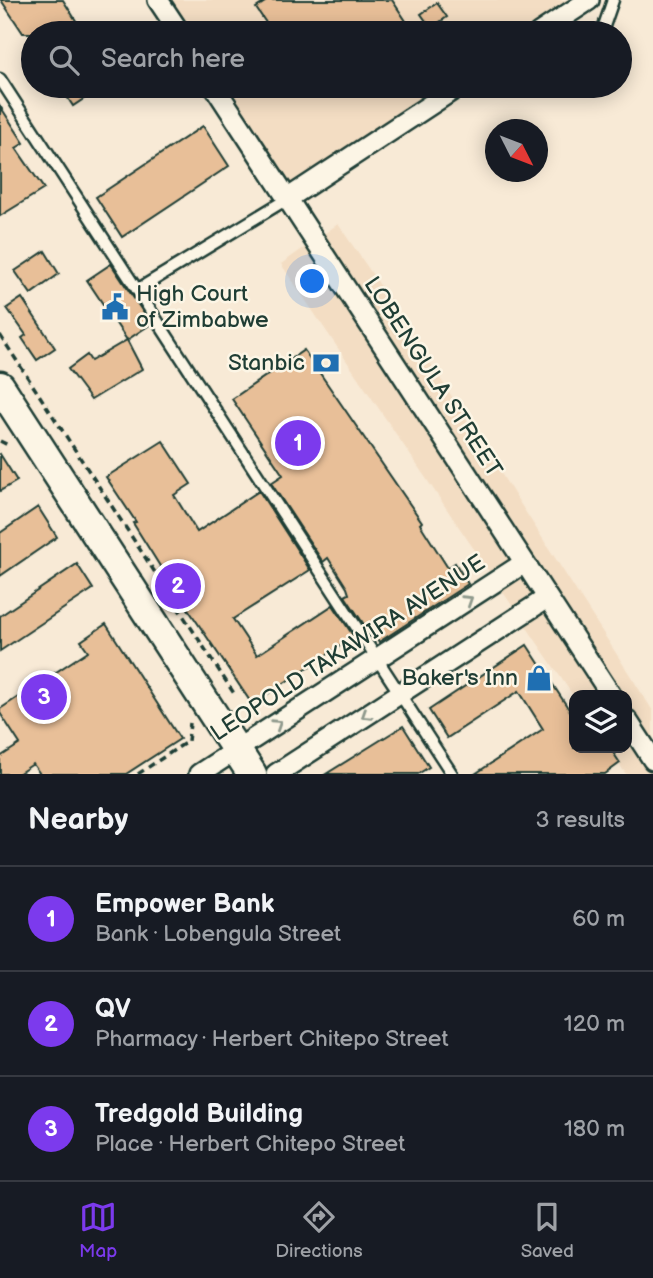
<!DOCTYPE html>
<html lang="en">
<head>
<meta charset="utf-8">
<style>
	body { margin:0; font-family:"Balsamiq Sans",sans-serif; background:#242831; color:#f1f3f6 }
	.controls { position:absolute; right:21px; bottom:21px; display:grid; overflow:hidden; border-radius:14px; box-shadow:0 4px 18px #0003 }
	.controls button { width:63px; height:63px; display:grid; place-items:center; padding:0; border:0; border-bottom:2px solid #363941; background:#171b24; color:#f1f3f6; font:35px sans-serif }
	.compass { position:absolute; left:485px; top:119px; width:63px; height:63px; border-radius:50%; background:#171b24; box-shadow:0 4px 18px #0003; rotate:132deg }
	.you { position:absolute; left:313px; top:282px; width:24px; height:24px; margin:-18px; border:5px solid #fff; border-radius:50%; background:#1a73e8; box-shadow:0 0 0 10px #1a73e833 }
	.badge { display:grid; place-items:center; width:46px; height:46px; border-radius:50%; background:#7c3aed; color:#fff; font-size:23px; font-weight:700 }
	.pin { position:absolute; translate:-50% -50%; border:4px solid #fff; box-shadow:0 2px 7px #0006 }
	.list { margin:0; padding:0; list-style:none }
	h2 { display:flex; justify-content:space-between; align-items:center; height:91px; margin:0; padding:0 28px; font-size:30px }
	h2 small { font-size:23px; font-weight:400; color:#9ea1a6 }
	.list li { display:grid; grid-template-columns:46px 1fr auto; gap:21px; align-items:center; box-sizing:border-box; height:105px; padding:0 28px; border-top:2px solid #363941 }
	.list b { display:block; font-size:26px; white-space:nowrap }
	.list p { margin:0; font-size:23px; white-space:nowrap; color:#9ea1a6 }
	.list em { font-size:23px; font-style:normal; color:#9ea1a6 }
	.icon { flex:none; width:38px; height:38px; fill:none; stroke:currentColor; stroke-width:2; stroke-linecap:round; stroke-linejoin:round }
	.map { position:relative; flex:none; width:653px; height:774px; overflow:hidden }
	.search { position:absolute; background:#171b24; box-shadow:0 4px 18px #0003; left:21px; right:21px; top:21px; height:77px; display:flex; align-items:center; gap:18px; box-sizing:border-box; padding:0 24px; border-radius:38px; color:#9ea1a6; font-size:26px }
	.sheet { height:406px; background:#171b24 }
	nav { display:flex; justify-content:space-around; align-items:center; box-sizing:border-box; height:98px; border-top:2px solid #363941; background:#171b24; font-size:19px; color:#9ea1a6 }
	nav a { display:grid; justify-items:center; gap:4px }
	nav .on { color:#7c3aed }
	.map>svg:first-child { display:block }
	.built { fill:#f3ddc3 }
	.building { fill:#e8bf98; stroke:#1f3d34; stroke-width:2 }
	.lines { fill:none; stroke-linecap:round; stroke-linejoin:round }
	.lane-casing { stroke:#1f3d34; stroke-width:15 }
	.street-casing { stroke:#1f3d34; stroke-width:24 }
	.secondary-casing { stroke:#1f3d34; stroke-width:33 }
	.path { stroke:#1f3d34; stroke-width:3.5; stroke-dasharray:7 5; stroke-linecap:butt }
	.lane { stroke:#fcf5e5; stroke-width:10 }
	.street { stroke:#fcf5e5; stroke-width:19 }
	.secondary { stroke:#fcf5e5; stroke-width:28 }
	.oneway { stroke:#8e998c }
	.labels { text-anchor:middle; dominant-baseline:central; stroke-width:5; stroke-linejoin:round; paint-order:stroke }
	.poi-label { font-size:23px; fill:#1f3d34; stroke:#fcf5e5; text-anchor:end }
	.street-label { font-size:23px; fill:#1f3d34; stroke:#fcf5e5 }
</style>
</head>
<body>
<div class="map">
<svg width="653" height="774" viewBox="0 0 653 774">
	<rect width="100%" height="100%" fill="#f8ead6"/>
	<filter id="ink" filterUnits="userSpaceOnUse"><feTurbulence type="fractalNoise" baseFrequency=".0143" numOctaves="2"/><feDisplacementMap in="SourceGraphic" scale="14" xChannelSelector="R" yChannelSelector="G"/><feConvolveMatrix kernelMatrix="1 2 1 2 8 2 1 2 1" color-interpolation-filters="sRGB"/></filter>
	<g filter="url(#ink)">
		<g class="built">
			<polygon points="164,0 582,0 531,33 186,33"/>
			<polygon points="219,86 451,86 288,192"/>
			<polygon points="338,224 390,300 653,711 653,774 626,774 608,748 627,748 627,695 574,695 574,697 281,264"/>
		</g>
		<g class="building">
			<polygon points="1,0 63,0 80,27 70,33 23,33"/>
			<polygon points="268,0 392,0 410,27 401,33 345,33 340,25 327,33 273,33 256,8"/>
			<polygon points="437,3 447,17 431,28 421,14"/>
			<polygon points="60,86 103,86 73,106"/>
			<polygon points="0,106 24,143 16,148 44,189 0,216"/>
			<polygon points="203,126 229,166 122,237 96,197"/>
			<polygon points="45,251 59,274 31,294 15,271"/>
			<polygon points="111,264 151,324 127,340 87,280"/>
			<polygon points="22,298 55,348 37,360 22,338 26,335 7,308"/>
			<polygon points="127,340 142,369 91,400 68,369 87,355 91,361"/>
			<polygon points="304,350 422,522 420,524 448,568 455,563 468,584 379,642 370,627 367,629 345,596 349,594 347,588 328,558 323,562 271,483 283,475 232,399"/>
			<polygon points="163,441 191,484 174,495 197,532 259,491 310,570 233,619 257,655 333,605 354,637 252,704 168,579 133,523 136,522 106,477"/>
			<polygon points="0,454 17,481 0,491"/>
			<polygon points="38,507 57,537 0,576 0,533"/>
			<polygon points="77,564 93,589 0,651 0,616"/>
			<polygon points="106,624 180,739 126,774 40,774 33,764 18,774 0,774 0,757 20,744 0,713 0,709 88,651 81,641"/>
			<polygon points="527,645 574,717 574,748 610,748 620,763 605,774 475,774 543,729 519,691 447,738 429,710"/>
			<polygon points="403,726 429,767 418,774 326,774"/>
		</g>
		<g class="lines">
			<g class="lane-casing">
				<g id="lane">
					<polyline points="597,33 603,29 613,0"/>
					<polyline points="0,79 452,774"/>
					<polyline points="137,290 287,199"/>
				</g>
			</g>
			<g class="street-casing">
				<g id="street">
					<polyline points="158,0 180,33"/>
					<polyline points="539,33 589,0"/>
					<polyline points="214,86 611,695"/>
					<polyline points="287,199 459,86"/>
					<polyline points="627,720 653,760"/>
					<polyline points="199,774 524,563"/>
					<polyline points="276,774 547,598"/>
				</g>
			</g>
			<g class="secondary-casing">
				<polyline id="secondary" points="0,386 252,774"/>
			</g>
			<g class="path">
				<polyline points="0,335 235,695"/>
				<polyline points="0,441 10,446"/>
				<polyline points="138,774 188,741 190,723"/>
			</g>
			<use href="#lane" class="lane"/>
			<use href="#street" class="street"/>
			<use href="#secondary" class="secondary"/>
		</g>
		<defs><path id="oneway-chevron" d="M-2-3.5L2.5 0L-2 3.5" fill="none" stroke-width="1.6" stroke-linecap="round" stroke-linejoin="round" transform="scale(1.75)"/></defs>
		<g class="oneway">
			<use href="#oneway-chevron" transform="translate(468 600) rotate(-33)"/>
			<use href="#oneway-chevron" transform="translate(366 715) rotate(147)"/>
			<use href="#oneway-chevron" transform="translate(277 724) rotate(-33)"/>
		</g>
	</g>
	<defs>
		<g id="civic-bare" transform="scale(2.1)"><path d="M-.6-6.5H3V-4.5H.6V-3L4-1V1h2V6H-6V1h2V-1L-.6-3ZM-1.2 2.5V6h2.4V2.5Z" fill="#1f6fb2" stroke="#fcf5e5" stroke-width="2.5" paint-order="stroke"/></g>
		<g id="bank-bare" transform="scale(2.1)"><path d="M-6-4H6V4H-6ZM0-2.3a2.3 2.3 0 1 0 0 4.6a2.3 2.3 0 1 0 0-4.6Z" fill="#1f6fb2" stroke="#fcf5e5" stroke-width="2.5" paint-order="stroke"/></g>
		<g id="shop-bare" transform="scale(2.1)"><path d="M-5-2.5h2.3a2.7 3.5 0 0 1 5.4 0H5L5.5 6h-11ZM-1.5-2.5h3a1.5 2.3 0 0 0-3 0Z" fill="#1f6fb2" stroke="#fcf5e5" stroke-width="2.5" paint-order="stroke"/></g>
	</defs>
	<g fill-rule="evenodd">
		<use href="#civic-bare" x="115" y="307"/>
		<use href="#bank-bare" x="326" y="363"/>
		<use href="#shop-bare" x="539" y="678"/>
	</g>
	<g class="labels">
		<g class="poi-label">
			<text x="136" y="294" text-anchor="start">High Court<tspan x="136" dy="26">of Zimbabwe</tspan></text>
			<text x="305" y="363">Stanbic</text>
			<text x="518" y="678">Baker's Inn</text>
		</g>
		<g class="street-label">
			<text transform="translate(433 377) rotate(57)">LOBENGULA STREET</text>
			<text transform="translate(348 648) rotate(-33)">LEOPOLD TAKAWIRA AVENUE</text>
		</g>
	</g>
</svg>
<div class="controls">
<button><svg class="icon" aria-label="layers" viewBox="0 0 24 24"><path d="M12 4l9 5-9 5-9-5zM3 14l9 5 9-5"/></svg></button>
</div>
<svg class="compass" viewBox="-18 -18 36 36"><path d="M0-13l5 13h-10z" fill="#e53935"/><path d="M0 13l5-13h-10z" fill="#9ea1a6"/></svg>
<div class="you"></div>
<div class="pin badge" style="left:298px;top:443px">1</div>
<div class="pin badge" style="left:178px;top:586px">2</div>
<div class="pin badge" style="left:44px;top:697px">3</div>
<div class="search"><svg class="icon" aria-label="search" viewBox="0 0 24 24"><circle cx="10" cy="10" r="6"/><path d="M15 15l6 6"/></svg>Search here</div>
</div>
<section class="sheet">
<h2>Nearby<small>3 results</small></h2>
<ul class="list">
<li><span class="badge">1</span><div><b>Empower Bank</b><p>Bank · Lobengula Street</p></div><em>60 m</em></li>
<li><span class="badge">2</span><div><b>QV</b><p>Pharmacy · Herbert Chitepo Street</p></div><em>120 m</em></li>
<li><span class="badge">3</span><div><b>Tredgold Building</b><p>Place · Herbert Chitepo Street</p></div><em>180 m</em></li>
</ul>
</section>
<nav>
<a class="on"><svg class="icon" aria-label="map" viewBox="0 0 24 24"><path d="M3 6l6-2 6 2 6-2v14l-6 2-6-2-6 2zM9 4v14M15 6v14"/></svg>Map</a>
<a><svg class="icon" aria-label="directions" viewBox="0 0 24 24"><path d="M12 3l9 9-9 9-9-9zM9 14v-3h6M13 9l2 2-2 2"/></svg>Directions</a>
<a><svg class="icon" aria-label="saved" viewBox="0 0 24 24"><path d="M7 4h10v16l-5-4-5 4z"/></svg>Saved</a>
</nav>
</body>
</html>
